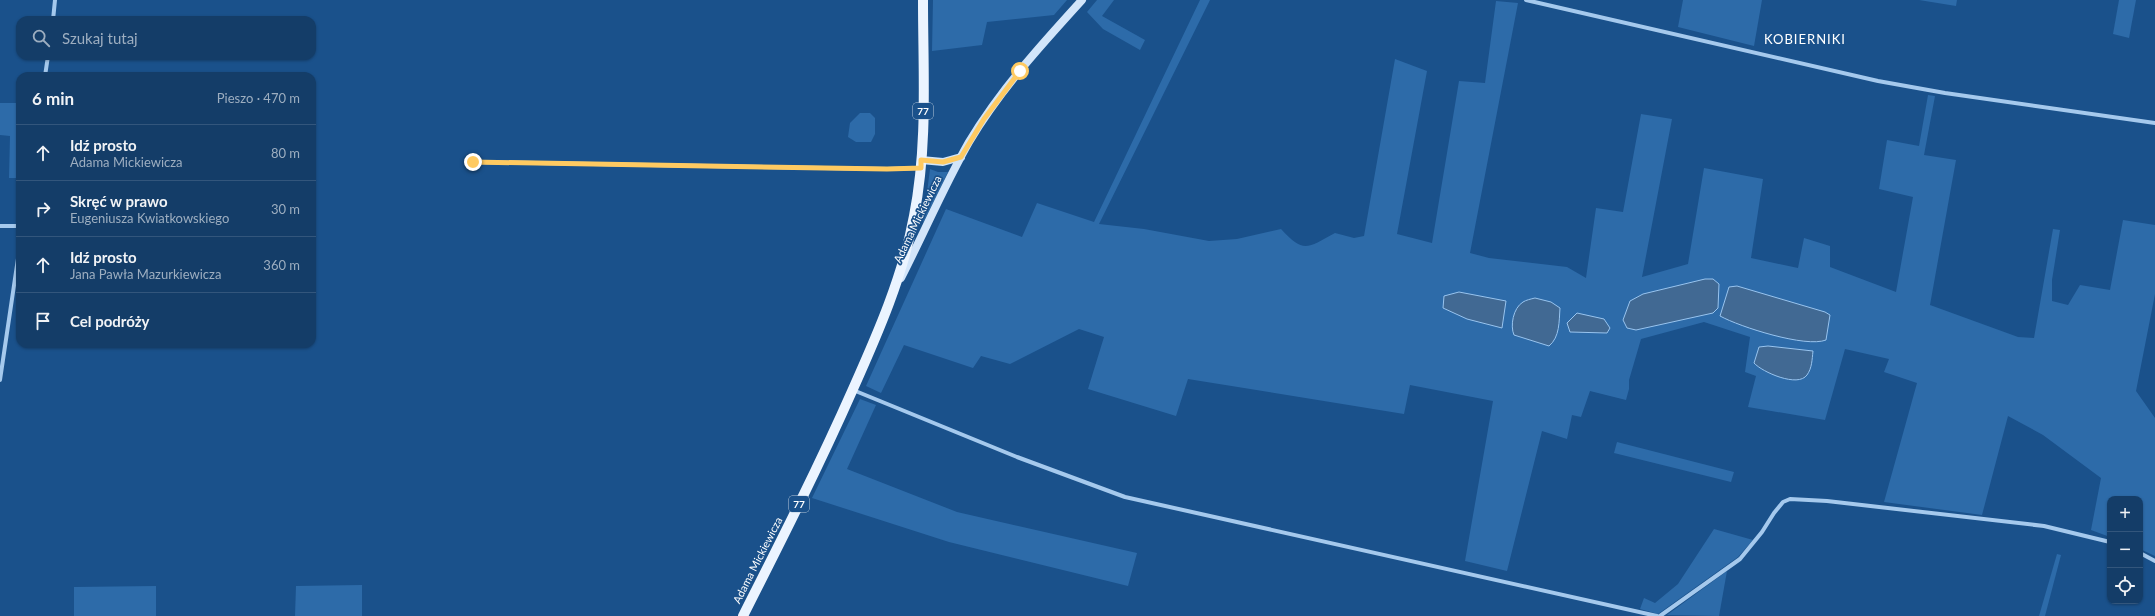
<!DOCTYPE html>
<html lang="pl">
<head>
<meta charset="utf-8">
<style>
	body { margin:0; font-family:Lato,sans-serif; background:#1d446e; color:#f1f3f6 }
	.controls { position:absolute; right:12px; bottom:12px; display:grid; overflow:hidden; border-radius:8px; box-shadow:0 1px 3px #0004 }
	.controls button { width:36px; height:36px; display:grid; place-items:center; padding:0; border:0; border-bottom:1px solid #33567c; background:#143d68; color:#f1f3f6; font:20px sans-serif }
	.stop { position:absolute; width:12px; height:12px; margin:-9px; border:3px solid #ffca61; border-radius:50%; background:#fff }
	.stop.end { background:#ffca61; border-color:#fff; box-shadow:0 1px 4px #0008 }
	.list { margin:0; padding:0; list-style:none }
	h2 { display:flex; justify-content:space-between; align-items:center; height:52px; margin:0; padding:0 16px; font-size:17px }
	h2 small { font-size:13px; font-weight:400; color:#9daec0 }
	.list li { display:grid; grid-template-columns:26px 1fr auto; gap:12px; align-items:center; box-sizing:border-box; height:56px; padding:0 16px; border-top:1px solid #33567c }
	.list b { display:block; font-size:15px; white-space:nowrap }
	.list p { margin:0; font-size:13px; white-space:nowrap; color:#9daec0 }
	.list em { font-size:13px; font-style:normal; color:#9daec0 }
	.icon { flex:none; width:22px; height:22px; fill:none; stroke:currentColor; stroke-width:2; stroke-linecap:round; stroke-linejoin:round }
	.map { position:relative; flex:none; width:2155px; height:616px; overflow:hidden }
	.search { position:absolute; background:#143d68; box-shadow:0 1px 3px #0004; left:16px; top:16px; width:300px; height:44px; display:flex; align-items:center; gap:10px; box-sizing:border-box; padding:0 14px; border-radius:12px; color:#9daec0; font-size:15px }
	.panel { position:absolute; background:#143d68; box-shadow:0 1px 3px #0004; left:16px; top:72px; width:300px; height:276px; border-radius:12px }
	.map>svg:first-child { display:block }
	.green { fill:#2d6ba9 }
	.water { fill:#416993; stroke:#98c4ef }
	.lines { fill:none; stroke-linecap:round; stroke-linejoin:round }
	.street { stroke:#a5c9ed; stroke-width:4 }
	.secondary { stroke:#d2e5fa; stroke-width:8 }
	.primary { stroke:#ebf4ff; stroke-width:10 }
	.route { stroke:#ffca61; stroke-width:5 }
	.labels { text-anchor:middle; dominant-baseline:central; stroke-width:3.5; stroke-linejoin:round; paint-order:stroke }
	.shield { fill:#1a518b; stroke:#bacbdc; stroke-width:1 }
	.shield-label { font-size:10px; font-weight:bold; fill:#fff }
	.street-label { font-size:11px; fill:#fff; stroke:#1a518b }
	.quarter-label { font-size:13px; letter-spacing:1px; fill:#fff; stroke:#1a518b }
</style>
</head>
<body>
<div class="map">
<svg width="2155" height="616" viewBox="0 0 2155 616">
	<rect width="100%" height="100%" fill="#1a518b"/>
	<g class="green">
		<polygon points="933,0 1067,0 1054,15 987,22 982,45 932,51"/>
		<polygon points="1097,0 1114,0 1102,16 1145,40 1140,50 1103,29 1087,12"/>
		<path d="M1200,0H1210L1099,224L1144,229L1209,241L1237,239L1281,229C1304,254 1307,248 1335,233L1354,238L1364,236L1395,59L1427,71L1397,234L1432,243L1459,81L1485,83L1496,1L1518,3L1470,253L1489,258L1567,267L1586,278L1596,208L1623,212L1641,114L1672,119L1642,277L1688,264L1704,168L1763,179L1751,258L1798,268L1804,238L1830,246V267L1896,292L1913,197L1879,189L1887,140L1919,146L1928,95L1935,96L1924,155L1956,160L1930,305L2018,337L2034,338L2053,229L2060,230L2052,280V301L2068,305L2080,285L2110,290L2123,220L2155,225V294L2136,391L2155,418V556L2140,549V499H2110V537L2091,530L2101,478L2043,435L2008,416L1982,515L1884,502L1917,383L1884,372L1889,359L1845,349L1825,420L1748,407L1756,376L1745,372L1750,337L1704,322L1641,339L1629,380V389L1626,400L1590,391L1581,417L1572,415L1567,439L1542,431L1507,571L1465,561L1493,401L1410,385L1404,414L1188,379L1176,416L1088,389L1104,337L1079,329L1010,364L981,356L973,368L904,345L881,393L866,386L946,209L1022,237L1037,203L1094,222Z"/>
		<polygon points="1683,0 1762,0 1754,46 1678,27"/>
		<polygon points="1919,0 1957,0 1956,6"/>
		<polygon points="2119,0 2136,0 2129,38 2113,34"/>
		<polygon points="0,103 20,103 20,178 9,178 10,136 0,135"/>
		<polygon points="860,113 870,113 875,118 875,134 871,142 856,142 848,137 850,123"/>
		<polygon points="930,169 938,172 948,172 923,223"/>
		<polygon points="860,399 876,405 847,469 957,512 1137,553 1128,586 949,542 812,498"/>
		<polygon points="1617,442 1734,472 1731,482 1614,453"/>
		<polygon points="1714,529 1753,540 1738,557 1658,614 1640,609 1644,598 1655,603 1678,584"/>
		<polygon points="2057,554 2061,555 2045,616 2039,616"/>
		<polygon points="1727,571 1719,616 1667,615"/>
		<polygon points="362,585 362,616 295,616 296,586"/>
		<polygon points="156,586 156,616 74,616 74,587"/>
	</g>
	<g class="water">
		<polygon points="1705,279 1713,279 1719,284 1718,308 1713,313 1636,330 1627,328 1623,320 1630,301 1643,294"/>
		<path d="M1737,286L1825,312L1830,315L1826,340C1806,348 1740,327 1720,316L1729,287Z"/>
		<polygon points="1459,292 1506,301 1502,328 1467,319 1443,308 1444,296"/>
		<path d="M1535,298L1551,302L1560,308C1559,321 1560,337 1549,346L1514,335C1510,326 1513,308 1523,302C1526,300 1531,299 1535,298Z"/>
		<polygon points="1577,313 1604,319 1610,328 1607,333 1570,332 1567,323"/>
		<path d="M1768,346L1813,351C1812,360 1812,368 1807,375C1798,388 1762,372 1754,363L1759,347Z"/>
	</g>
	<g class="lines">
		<g class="street">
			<polyline points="1526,0 1878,81 1945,93 2155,123"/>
			<polyline points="53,20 55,0"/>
			<polyline points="45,76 48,56"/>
			<polyline points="473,162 887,169 921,168"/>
			<polyline points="0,226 20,226"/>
			<polyline points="0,380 20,245"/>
			<polyline points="853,390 1017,457 1125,497 1657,616"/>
			<polyline points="2140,553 2155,561"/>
			<polyline points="1660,616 1740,559 1762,532 1774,513 1783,502 1790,499 1827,501 2044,526 2110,542"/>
		</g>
		<g class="secondary">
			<polyline points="921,160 943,162 961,157"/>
			<path d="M901,278C924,233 944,186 969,142C1000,90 1041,45 1082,0"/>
		</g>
		<path class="primary" d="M743,616C781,541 819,466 853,389C878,333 903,276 914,216C928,145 923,72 923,0"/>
	</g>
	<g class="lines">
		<polyline class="route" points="473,162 887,169 921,168 921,160 943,162 961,157 984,119 1020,71"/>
	</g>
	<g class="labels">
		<g class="shield">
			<rect x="913" y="103" width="20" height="16" rx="3"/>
			<rect x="789" y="496" width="20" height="16" rx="3"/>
		</g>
		<g class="shield-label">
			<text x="923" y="111">77</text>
			<text x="799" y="504">77</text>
		</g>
		<g class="street-label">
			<text transform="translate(917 219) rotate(-64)">Adama Mickiewicza</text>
			<text transform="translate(757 560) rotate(-63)">Adama Mickiewicza</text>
		</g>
		<g class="quarter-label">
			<text x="1805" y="39">KOBIERNIKI</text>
		</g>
	</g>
</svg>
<div class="controls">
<button>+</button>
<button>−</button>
<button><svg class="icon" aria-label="locate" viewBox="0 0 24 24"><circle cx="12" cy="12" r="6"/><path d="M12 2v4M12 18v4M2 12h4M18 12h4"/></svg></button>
</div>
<div class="stop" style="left:1020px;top:71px"></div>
<div class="stop end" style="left:473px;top:162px"></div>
<div class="search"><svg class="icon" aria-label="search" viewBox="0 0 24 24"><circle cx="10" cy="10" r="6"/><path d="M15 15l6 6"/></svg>Szukaj tutaj</div>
<section class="panel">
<h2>6 min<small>Pieszo · 470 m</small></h2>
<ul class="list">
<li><svg class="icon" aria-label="ahead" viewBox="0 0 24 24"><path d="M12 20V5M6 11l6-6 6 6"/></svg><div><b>Idź prosto</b><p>Adama Mickiewicza</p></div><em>80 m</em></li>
<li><svg class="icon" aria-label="right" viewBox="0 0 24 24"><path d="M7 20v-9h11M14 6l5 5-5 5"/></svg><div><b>Skręć w prawo</b><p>Eugeniusza Kwiatkowskiego</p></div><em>30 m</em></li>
<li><svg class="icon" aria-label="ahead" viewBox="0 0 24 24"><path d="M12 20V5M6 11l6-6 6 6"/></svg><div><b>Idź prosto</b><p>Jana Pawła Mazurkiewicza</p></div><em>360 m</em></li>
<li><svg class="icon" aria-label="arrive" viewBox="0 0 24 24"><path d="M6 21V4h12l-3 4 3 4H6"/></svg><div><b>Cel podróży</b></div></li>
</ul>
</section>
</div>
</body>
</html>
